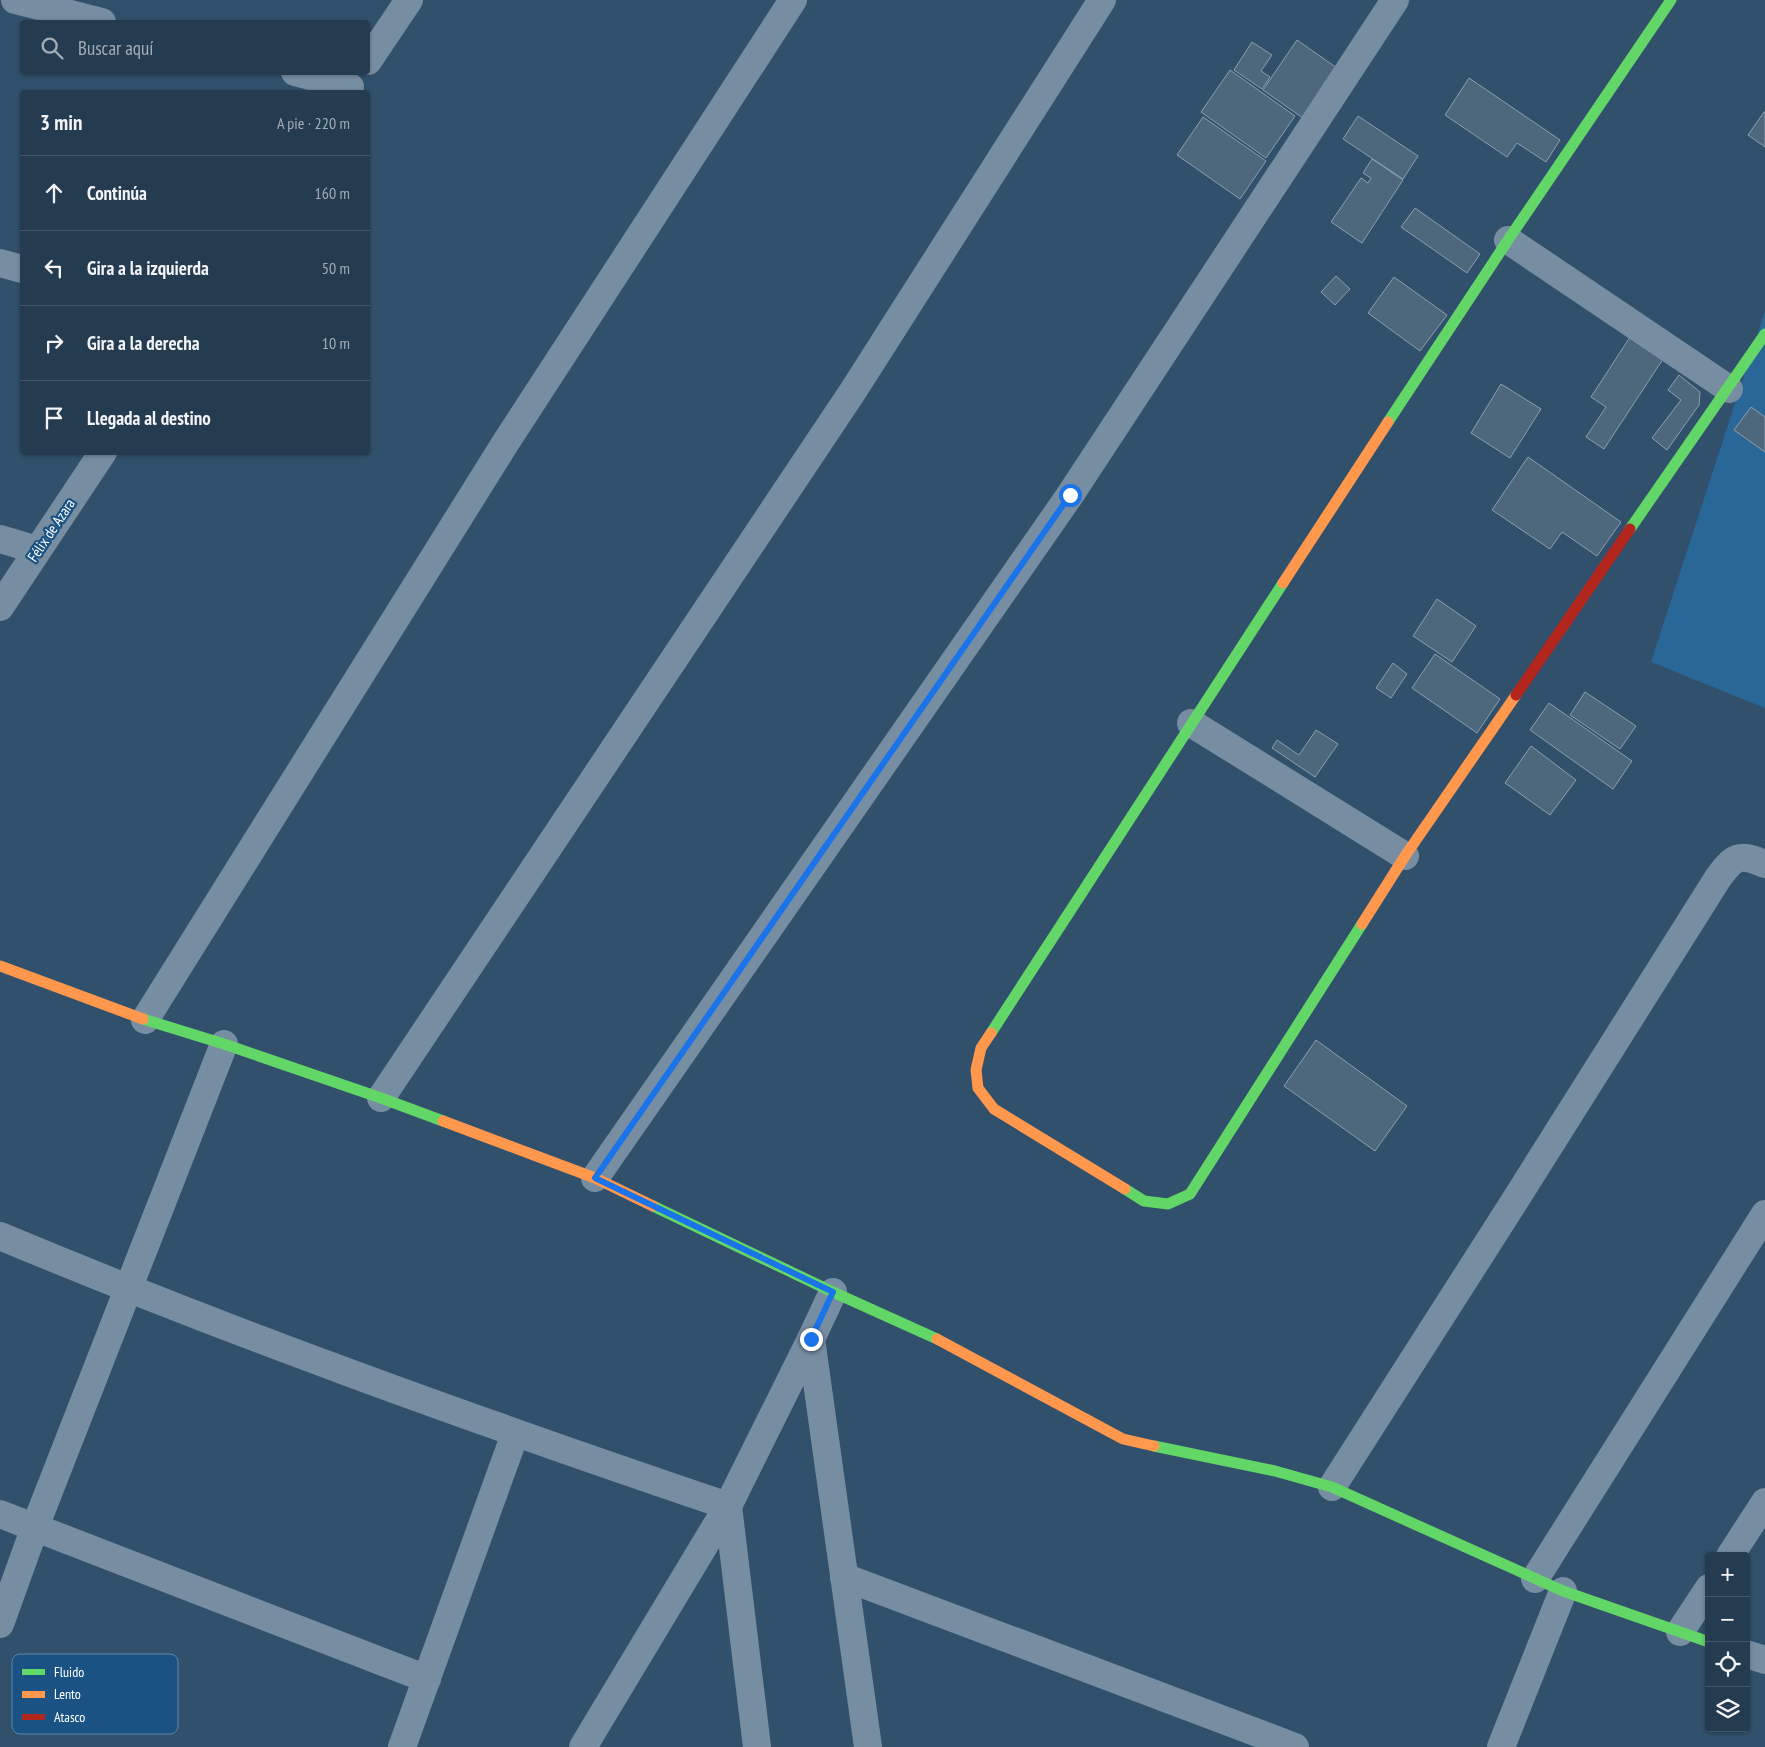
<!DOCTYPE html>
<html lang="es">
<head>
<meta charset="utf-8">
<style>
	body { margin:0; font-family:"PT Sans Narrow",sans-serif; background:#31475a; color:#f1f3f6 }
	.controls { position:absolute; right:15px; bottom:15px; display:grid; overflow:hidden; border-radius:5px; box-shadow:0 1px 4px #0004 }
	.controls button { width:45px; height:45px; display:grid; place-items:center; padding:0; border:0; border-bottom:1px solid #425667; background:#253c50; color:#f1f3f6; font:25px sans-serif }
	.stop { position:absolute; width:15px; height:15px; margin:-11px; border:4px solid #1a73e8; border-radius:50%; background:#fff }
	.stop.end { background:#1a73e8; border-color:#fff; box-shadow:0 1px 5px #0008 }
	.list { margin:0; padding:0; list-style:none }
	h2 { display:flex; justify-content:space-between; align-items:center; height:65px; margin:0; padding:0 20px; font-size:21px }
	h2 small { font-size:16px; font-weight:400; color:#a3adb7 }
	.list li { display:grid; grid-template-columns:32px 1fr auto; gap:15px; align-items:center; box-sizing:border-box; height:75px; padding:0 20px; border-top:1px solid #425667 }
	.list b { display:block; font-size:19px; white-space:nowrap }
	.list em { font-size:16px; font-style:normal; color:#a3adb7 }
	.icon { flex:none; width:28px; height:28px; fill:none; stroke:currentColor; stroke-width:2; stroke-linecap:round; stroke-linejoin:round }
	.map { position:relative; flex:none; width:1765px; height:1747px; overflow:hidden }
	.search { position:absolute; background:#253c50; box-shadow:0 1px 4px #0004; left:20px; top:20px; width:350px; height:55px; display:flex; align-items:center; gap:12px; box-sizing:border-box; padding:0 18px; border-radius:5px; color:#a3adb7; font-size:19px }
	.panel { position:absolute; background:#253c50; box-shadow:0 1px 4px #0004; left:20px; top:90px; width:350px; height:365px; border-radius:5px }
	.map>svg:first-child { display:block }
	.green { fill:#296799 }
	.building { fill:#4d677c; stroke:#8b9faf }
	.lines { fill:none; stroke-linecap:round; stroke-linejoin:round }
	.street { stroke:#778da1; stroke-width:28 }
	.fast { stroke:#63d668; stroke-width:11 }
	.slow { stroke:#ff974d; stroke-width:11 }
	.jam { stroke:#b3261e; stroke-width:11 }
	.route { stroke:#1a73e8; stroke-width:6 }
	.labels { text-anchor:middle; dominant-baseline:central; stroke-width:4.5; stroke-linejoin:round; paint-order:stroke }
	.street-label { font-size:15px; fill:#fff; stroke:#195283 }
	.key { fill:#195283; stroke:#5e86a8; stroke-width:1 }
	.key-label { font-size:14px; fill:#fff }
</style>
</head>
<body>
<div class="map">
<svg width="1765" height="1747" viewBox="0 0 1765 1747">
	<rect width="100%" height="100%" fill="#31506b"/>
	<polygon class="green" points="1765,311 1765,708 1651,662"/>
	<g class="building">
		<polygon points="1297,40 1337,68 1303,118 1263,90"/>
		<polygon points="1252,42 1272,55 1261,71 1270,77 1262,89 1234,70"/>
		<polygon points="1230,70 1295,116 1266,158 1201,112"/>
		<polygon points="1469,78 1560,140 1546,162 1517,143 1507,157 1445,115"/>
		<polygon points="1764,112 1765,112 1765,147 1748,135"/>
		<polygon points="1358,116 1418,156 1403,179 1343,139"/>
		<polygon points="1203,117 1266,161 1240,199 1177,155"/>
		<polygon points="1372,159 1403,180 1362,243 1331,222 1361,178 1368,183 1371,178 1363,173"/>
		<polygon points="1415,208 1480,254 1467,273 1401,227"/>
		<polygon points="1336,276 1350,289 1335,305 1321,292"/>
		<polygon points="1394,277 1447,315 1420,351 1368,313"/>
		<polygon points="1632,334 1665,356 1604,449 1586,437 1606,407 1591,397"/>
		<polygon points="1679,375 1700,392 1699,405 1667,450 1652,438 1681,400 1668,390"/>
		<polygon points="1501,384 1541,409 1510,458 1471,433"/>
		<polygon points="1751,407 1765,417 1765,452 1734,430"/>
		<polygon points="1528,457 1621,522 1597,556 1562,532 1550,549 1492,510"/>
		<polygon points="1437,599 1476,626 1452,662 1413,636"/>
		<polygon points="1435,654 1500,699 1477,733 1412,688"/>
		<polygon points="1393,663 1407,674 1391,698 1376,688"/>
		<polygon points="1585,692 1636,726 1620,749 1570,715"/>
		<polygon points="1549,703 1632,761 1613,789 1530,730"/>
		<polygon points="1316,730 1338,744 1315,777 1272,748 1277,740 1299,755"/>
		<polygon points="1531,746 1576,780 1550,815 1505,783"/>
		<polygon points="1316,1040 1407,1106 1375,1151 1284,1086"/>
	</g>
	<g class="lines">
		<g class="street">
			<polyline points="15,0 102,22"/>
			<polyline points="368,61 409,0"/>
			<polyline points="295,72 350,87"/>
			<polyline points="1508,240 1729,389"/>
			<polyline points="0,263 22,269"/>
			<polyline points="0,539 37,550"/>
			<polyline points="0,607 103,452"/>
			<polyline points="1191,723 1405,856"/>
			<polyline points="145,1020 506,442 793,0"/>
			<polyline points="381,1098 853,391 1102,0"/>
			<polyline points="595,1178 1070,495 1395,0"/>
			<path d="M0,1236C239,1336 483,1423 728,1506L757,1747"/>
			<polyline points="811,1339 868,1747"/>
			<path d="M1332,1487L1514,1202L1718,878C1734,856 1739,853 1765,864"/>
			<polyline points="0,1514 427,1679"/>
			<polyline points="1730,1556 1765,1502"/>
			<polyline points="844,1577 1295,1747"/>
			<polyline points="1535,1579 1765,1214"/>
			<polyline points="0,1624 35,1527 224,1044"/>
			<polyline points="1680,1632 1709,1588"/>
			<polyline points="1746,1654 1765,1660"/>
			<polyline points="402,1747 515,1434"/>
			<polyline points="583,1747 728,1506 811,1339 833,1292"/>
			<polyline points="1501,1747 1563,1591"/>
		</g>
		<g class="fast">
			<polyline points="1388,422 1508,240 1671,0"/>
			<polyline points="1630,529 1765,334"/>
			<polyline points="143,1019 224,1044 381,1098 443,1121"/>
			<polyline points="991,1033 1283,583"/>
			<polyline points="1125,1189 1144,1201 1168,1204 1190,1194 1362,924"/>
			<polyline points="653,1206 833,1292 937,1339"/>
			<polyline points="1154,1446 1275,1471 1332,1487 1563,1591 1709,1642"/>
		</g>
		<g class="slow">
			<polyline points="1283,583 1388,422"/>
			<polyline points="1362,924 1405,856 1516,695"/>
			<polyline points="0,966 143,1019"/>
			<polyline points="991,1033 981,1048 976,1070 978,1088 994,1109 1125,1189"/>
			<polyline points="443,1121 595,1178 653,1206"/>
			<polyline points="937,1339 1123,1439 1154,1446"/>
		</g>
		<polyline class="jam" points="1516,695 1630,529"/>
	</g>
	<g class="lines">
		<polyline class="route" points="811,1339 833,1292 595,1178 1070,495"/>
	</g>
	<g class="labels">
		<g class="street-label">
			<text transform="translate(51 530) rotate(-56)">Félix de Azara</text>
		</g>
	</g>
	<rect x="12" y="1654" width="166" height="80" rx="8" class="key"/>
	<rect x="22" y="1669" width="23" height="6" fill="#63d668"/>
	<rect x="22" y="1691" width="23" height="7" fill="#ff974d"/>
	<rect x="22" y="1714" width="23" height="6" fill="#b3261e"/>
	<g class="key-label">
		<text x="54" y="1677">Fluido</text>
		<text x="54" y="1699">Lento</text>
		<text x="54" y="1722">Atasco</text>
	</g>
</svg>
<div class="controls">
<button>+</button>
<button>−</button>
<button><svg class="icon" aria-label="locate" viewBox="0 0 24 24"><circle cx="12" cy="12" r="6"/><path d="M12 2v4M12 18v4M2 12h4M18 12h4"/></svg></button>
<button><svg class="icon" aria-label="layers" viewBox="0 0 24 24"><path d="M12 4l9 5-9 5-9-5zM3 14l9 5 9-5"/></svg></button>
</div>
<div class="stop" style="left:1070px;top:495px"></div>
<div class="stop end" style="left:811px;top:1339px"></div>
<div class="search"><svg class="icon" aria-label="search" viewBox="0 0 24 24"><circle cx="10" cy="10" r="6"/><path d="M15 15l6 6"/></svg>Buscar aquí</div>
<section class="panel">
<h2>3 min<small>A pie · 220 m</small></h2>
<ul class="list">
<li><svg class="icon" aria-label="ahead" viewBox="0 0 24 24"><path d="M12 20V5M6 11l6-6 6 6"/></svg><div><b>Continúa</b></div><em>160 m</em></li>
<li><svg class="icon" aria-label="left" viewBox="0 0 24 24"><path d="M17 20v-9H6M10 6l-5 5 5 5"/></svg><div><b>Gira a la izquierda</b></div><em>50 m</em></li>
<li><svg class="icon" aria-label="right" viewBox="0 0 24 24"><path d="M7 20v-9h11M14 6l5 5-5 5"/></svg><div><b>Gira a la derecha</b></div><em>10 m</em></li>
<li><svg class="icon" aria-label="arrive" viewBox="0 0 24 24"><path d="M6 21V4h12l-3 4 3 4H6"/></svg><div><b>Llegada al destino</b></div></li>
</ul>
</section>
</div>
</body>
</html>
